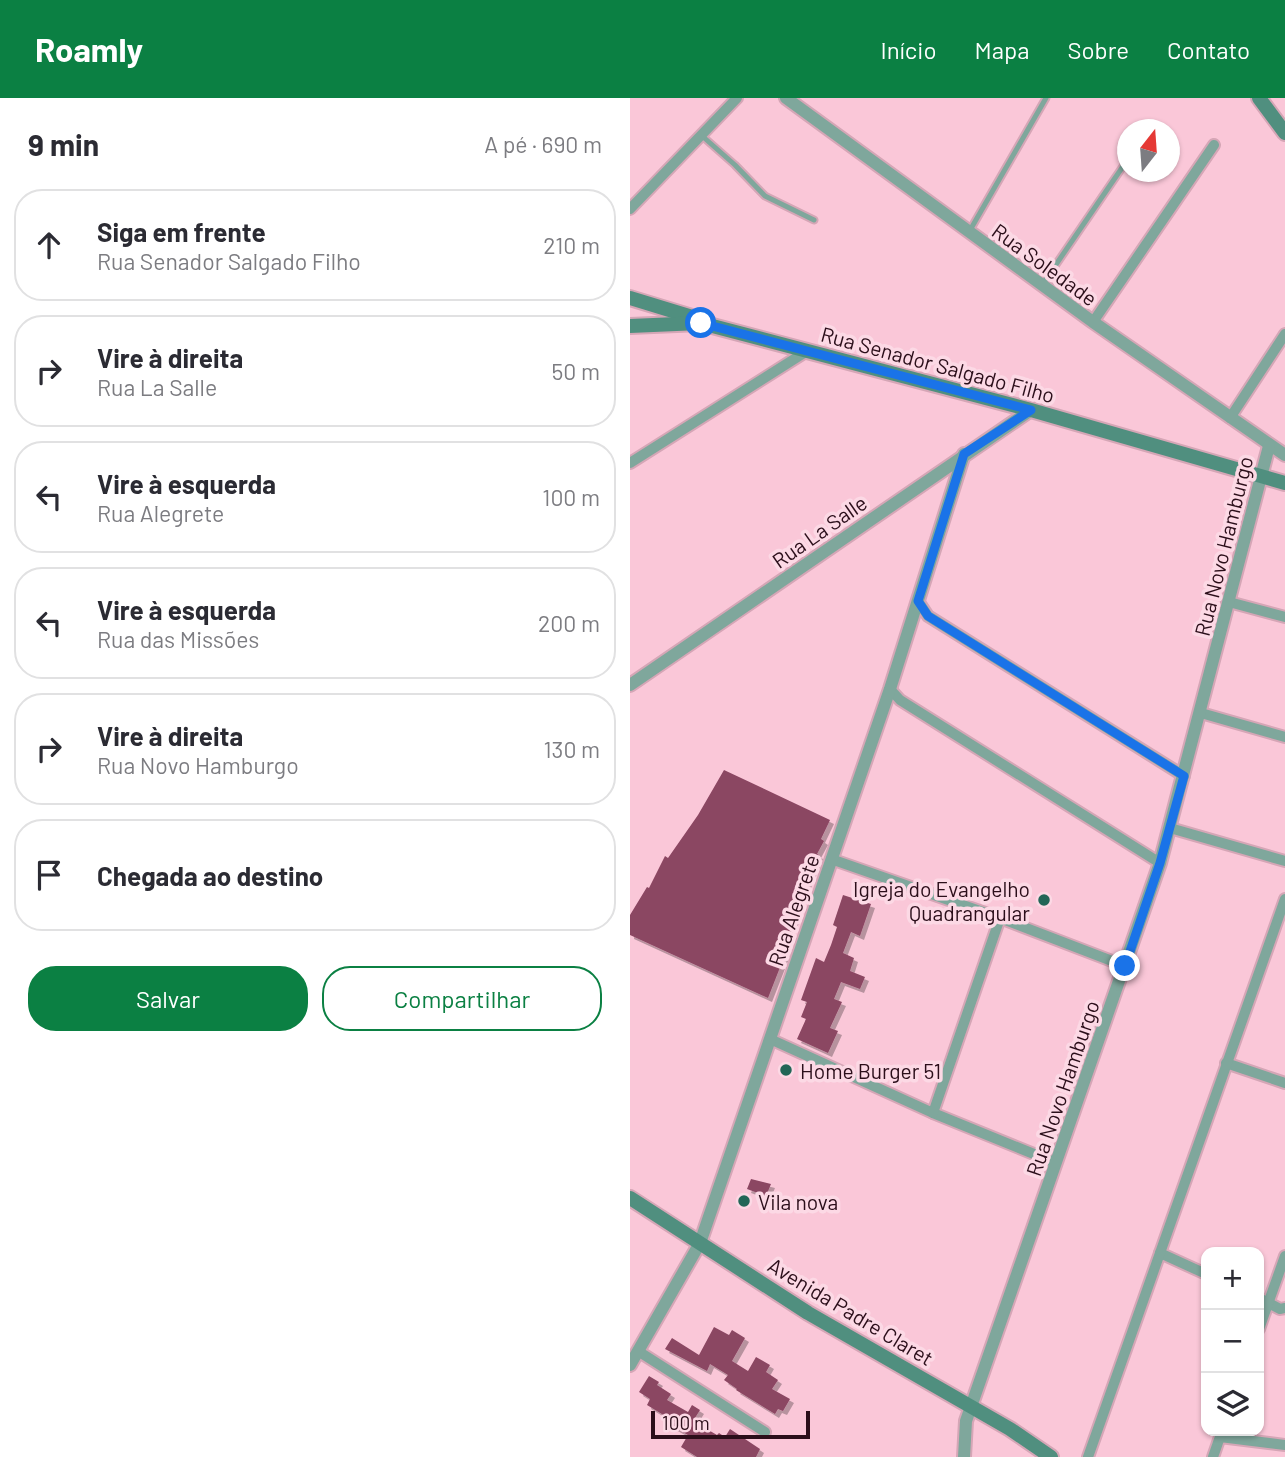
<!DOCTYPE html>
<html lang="pt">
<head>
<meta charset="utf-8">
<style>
	body { margin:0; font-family:Barlow,sans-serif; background:#f7f7f7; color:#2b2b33 }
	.controls { position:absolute; right:21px; bottom:21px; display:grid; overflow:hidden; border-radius:14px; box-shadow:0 2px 5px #0004 }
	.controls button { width:63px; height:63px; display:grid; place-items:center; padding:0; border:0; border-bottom:2px solid #e1e1e2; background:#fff; color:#2b2b33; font:35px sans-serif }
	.compass { position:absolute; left:487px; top:21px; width:63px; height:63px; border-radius:50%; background:#fff; box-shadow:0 2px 5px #0004; rotate:17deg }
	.scale { position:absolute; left:21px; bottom:18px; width:159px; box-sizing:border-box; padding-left:7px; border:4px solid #2b0e1a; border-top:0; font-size:19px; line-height:24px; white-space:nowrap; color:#2b0e1a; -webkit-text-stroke:5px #fcd9e5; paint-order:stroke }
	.stop { position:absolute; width:21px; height:21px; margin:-16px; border:5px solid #1a73e8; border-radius:50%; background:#fff }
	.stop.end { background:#1a73e8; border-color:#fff; box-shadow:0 2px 7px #0008 }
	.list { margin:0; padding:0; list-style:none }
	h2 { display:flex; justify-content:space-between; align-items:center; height:91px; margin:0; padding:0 28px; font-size:30px }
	h2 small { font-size:23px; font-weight:400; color:#7c7c81 }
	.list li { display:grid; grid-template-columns:46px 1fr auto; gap:21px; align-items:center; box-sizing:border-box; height:112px; margin:0 14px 14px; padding:0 14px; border:2px solid #e1e1e2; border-radius:28px }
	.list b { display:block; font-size:26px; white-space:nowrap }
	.list p { margin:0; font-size:23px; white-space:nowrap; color:#7c7c81 }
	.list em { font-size:23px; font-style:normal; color:#7c7c81 }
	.actions { display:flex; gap:14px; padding:21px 28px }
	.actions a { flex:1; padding:16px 0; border:2px solid #0b8043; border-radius:28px; text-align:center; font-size:24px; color:#0b8043 }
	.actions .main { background:#0b8043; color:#fff }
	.icon { flex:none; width:38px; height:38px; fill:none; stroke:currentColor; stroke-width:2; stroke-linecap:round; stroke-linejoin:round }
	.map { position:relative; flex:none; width:655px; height:1359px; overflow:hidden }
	header { display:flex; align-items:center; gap:42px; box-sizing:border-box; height:98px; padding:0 35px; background:#0b8043; color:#fff }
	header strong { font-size:33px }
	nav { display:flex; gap:38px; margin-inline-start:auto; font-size:24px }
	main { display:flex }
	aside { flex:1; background:#fff }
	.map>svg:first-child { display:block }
	.building { fill:#8b4662; filter:url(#shadow) }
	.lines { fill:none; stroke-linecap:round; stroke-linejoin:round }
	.service-casing { stroke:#d5a6b6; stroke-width:9 }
	.minor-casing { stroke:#d5a6b6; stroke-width:14 }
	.tertiary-casing { stroke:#d5a6b6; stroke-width:16 }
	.secondary-casing { stroke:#d5a6b6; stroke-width:18 }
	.service { stroke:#7fa79c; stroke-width:5 }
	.minor { stroke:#7fa79c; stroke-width:10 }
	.tertiary { stroke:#7fa79c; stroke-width:12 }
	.secondary { stroke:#508f7f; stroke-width:14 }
	.route { stroke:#1a73e8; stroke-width:9 }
	.poi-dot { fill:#226657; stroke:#fcd9e5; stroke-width:2.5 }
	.labels { text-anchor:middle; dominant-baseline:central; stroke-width:7; stroke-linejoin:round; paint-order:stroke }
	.street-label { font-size:21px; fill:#2b0e1a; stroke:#fcd9e5 }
	.poi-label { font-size:21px; fill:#2b0e1a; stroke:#fcd9e5; text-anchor:start }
</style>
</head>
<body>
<header>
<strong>Roamly</strong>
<nav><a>Início</a><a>Mapa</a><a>Sobre</a><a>Contato</a></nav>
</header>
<main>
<aside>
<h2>9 min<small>A pé · 690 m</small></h2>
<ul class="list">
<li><svg class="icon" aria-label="ahead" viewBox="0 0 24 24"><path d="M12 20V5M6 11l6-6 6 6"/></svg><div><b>Siga em frente</b><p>Rua Senador Salgado Filho</p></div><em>210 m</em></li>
<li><svg class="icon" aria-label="right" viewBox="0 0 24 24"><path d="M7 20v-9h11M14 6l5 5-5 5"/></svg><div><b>Vire à direita</b><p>Rua La Salle</p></div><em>50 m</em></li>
<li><svg class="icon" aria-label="left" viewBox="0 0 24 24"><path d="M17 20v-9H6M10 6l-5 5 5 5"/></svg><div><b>Vire à esquerda</b><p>Rua Alegrete</p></div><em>100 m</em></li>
<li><svg class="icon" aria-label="left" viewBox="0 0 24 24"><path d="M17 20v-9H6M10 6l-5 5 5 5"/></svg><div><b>Vire à esquerda</b><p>Rua das Missões</p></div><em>200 m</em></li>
<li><svg class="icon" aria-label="right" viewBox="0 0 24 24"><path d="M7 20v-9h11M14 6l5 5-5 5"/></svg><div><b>Vire à direita</b><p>Rua Novo Hamburgo</p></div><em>130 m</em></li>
<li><svg class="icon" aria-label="arrive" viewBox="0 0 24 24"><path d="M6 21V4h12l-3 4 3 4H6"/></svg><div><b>Chegada ao destino</b></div></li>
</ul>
<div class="actions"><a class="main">Salvar</a><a>Compartilhar</a></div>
</aside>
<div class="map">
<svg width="655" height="1359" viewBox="0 0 655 1359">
	<defs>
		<filter id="shadow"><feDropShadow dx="4" dy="4" stdDeviation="0" flood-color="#0004"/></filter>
	</defs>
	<rect width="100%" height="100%" fill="#fac7d8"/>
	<g class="building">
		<polygon points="94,672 200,722 191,741 194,743 187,756 189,757 163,820 165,821 151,852 156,854 138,900 0,837 0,817 17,789 19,790 35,758 38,760 68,717"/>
		<polygon points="213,797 241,806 230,838 221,834 213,855 224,860 220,873 235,879 230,891 211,884 204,901 212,904 200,930 208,933 198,955 167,941 176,921 171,919 177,904 171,902 186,860 194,864 201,847 207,829 203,827"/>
		<polygon points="121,1081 141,1086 136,1098 117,1091"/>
		<polygon points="84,1229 99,1237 102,1232 115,1240 102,1263 118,1273 126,1259 140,1267 136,1274 148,1282 142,1291 160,1301 153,1313 148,1311 145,1316 106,1292 107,1291 94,1282 98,1277 80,1266 77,1273 35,1251 42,1240 69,1257"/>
		<polygon points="19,1278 29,1284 27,1287 41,1296 37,1302 58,1314 62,1307 70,1312 63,1323 87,1337 89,1335 95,1339 100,1331 130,1351 126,1359 67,1359 51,1349 58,1337 42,1328 45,1324 17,1307 20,1301 9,1294"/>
	</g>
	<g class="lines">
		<g class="service-casing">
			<g id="service">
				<polyline points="71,37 105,67 135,98 184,122"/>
				<polyline points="339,134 416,0"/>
				<polyline points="412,187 498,61"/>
			</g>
		</g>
		<g class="minor-casing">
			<g id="minor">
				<polyline points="0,111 107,0"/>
				<polyline points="463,224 584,47"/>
				<polyline points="600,320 655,236"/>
				<polyline points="0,365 177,253"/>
				<polyline points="288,503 298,518 554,678"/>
				<polyline points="599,504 655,519"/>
				<polyline points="260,591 270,602 530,765"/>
				<polyline points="571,615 655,639"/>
				<polyline points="540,730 655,763"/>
				<polyline points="201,761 370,820 495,868"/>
				<polyline points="140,941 303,1015 426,1065"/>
				<polyline points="596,965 655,985"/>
				<polyline points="303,1015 370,820"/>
				<polyline points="530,1155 576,1176"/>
				<polyline points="629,1200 650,1211 655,1210"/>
				<polyline points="629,1231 655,1158"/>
				<polyline points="8,1253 135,1334"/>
				<polyline points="590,1339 655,1347"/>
				<polyline points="458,1359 655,801"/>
				<polyline points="583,1359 592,1333"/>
			</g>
		</g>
		<g class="tertiary-casing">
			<g id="tertiary">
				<polyline points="156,0 463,224 655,357"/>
				<polyline points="0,587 401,312"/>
				<polyline points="0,1267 70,1145 260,591 334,356"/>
				<polyline points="334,1359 336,1323 530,765 639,348"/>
			</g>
		</g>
		<g class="secondary-casing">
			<g id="secondary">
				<polyline points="629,0 655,35"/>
				<polyline points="0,200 59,218 71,225 401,312 655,385"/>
				<polyline points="0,228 70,225"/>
				<polyline points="0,1100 178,1215 380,1331 421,1359"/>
			</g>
		</g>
		<use href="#service" class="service"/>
		<use href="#minor" class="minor"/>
		<use href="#tertiary" class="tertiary"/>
		<use href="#secondary" class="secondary"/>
	</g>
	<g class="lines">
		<polyline class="route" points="71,225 401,312 334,356 288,503 298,518 554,678 530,765 495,868"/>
	</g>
	<g class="poi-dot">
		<circle cx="414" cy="802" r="7"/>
		<circle cx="156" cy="972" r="7"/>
		<circle cx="114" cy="1103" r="7"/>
	</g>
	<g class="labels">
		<g class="street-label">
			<text transform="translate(415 166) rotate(36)">Rua Soledade</text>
			<text transform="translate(308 266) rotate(15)">Rua Senador Salgado Filho</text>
			<text transform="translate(189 433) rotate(-35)">Rua La Salle</text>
			<text transform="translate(593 448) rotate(-76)">Rua Novo Hamburgo</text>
			<text transform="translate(163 812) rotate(-71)">Rua Alegrete</text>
			<text transform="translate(432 990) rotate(-71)">Rua Novo Hamburgo</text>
			<text transform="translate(221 1213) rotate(31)">Avenida Padre Claret</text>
		</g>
		<g class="poi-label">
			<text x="400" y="790" text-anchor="end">Igreja do Evangelho<tspan x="400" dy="24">Quadrangular</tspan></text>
			<text x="170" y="972">Home Burger 51</text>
			<text x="128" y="1103">Vila nova</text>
		</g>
	</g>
</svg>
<div class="controls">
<button>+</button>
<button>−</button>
<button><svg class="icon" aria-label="layers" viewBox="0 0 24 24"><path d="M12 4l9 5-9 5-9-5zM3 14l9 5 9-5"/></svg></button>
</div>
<svg class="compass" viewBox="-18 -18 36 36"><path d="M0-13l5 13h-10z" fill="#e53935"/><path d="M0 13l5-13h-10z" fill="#7c7c81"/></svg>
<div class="scale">100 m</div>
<div class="stop" style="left:71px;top:225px"></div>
<div class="stop end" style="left:495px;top:868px"></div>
</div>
</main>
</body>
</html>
